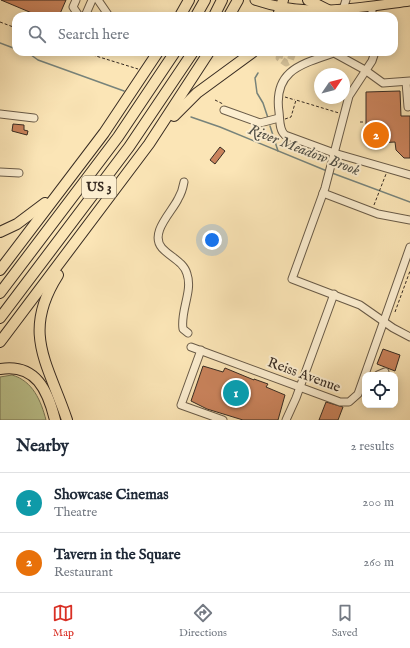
<!DOCTYPE html>
<html lang="en">
<head>
<meta charset="utf-8">
<style>
	body { margin:0; font-family:"IM FELL English",serif; background:#f2f2f3; color:#1f2937 }
	.controls { position:absolute; right:12px; bottom:12px; display:grid; overflow:hidden; border-radius:8px; box-shadow:0 2px 10px #0003 }
	.controls button { width:36px; height:36px; display:grid; place-items:center; padding:0; border:0; border-bottom:1px solid #e0e1e3; background:#fff; color:#1f2937; font:20px sans-serif }
	.compass { position:absolute; left:314px; top:68px; width:36px; height:36px; border-radius:50%; background:#fff; box-shadow:0 2px 10px #0003; rotate:55deg }
	.you { position:absolute; left:212px; top:240px; width:14px; height:14px; margin:-10px; border:3px solid #fff; border-radius:50%; background:#1a73e8; box-shadow:0 0 0 6px #1a73e833 }
	.badge { display:grid; place-items:center; width:26px; height:26px; border-radius:50%; background:#d93025; color:#fff; font-size:13px; font-weight:700 }
	.pin { position:absolute; translate:-50% -50%; border:2px solid #fff; box-shadow:0 1px 4px #0006 }
	.list { margin:0; padding:0; list-style:none }
	h2 { display:flex; justify-content:space-between; align-items:center; height:52px; margin:0; padding:0 16px; font-size:17px }
	h2 small { font-size:13px; font-weight:400; color:#747a83 }
	.list li { display:grid; grid-template-columns:26px 1fr auto; gap:12px; align-items:center; box-sizing:border-box; height:60px; padding:0 16px; border-top:1px solid #e0e1e3 }
	.list b { display:block; font-size:15px; white-space:nowrap }
	.list p { margin:0; font-size:13px; white-space:nowrap; color:#747a83 }
	.list em { font-size:13px; font-style:normal; color:#747a83 }
	.icon { flex:none; width:22px; height:22px; fill:none; stroke:currentColor; stroke-width:2; stroke-linecap:round; stroke-linejoin:round }
	.map { position:relative; flex:none; width:410px; height:420px; overflow:hidden }
	.search { position:absolute; background:#fff; box-shadow:0 2px 10px #0003; left:12px; right:12px; top:12px; height:44px; display:flex; align-items:center; gap:10px; box-sizing:border-box; padding:0 14px; border-radius:12px; color:#747a83; font-size:15px }
	.sheet { height:172px; background:#fff }
	nav { display:flex; justify-content:space-around; align-items:center; box-sizing:border-box; height:56px; border-top:1px solid #e0e1e3; background:#fff; font-size:11px; color:#747a83 }
	nav a { display:grid; justify-items:center; gap:2px }
	nav .on { color:#d93025 }
	.map>svg:first-child { display:block }
	.green { fill:#bdc58f; stroke:#7a7858 }
	.lines { fill:none; stroke-linecap:round; stroke-linejoin:round }
	.stream { stroke:#77837b; stroke-width:1.5 }
	.building { fill:#ca835c; stroke:#372b22 }
	.minor-tunnel { stroke:#d4c098; stroke-width:7; stroke-dasharray:7 3.5; stroke-linecap:butt }
	.minor-casing { stroke:#685a47; stroke-width:9 }
	.major-casing { stroke:#372b22; stroke-width:11 }
	.highway-casing { stroke:#372b22; stroke-width:12 }
	.path { stroke:#372b22; stroke-width:1; stroke-dasharray:3 2; stroke-linecap:butt }
	.minor { stroke:#fceed0; stroke-width:7 }
	.major { stroke:#fbe5b6; stroke-width:9 }
	.highway { stroke:#fbe5b6; stroke-width:10 }
	.labels { text-anchor:middle; dominant-baseline:central; stroke-width:4; stroke-linejoin:round; paint-order:stroke }
	.shield { fill:#fceed0; stroke:#726656; stroke-width:1 }
	.shield-label { font-size:13px; font-weight:bold; fill:#372b22 }
	.street-label { font-size:14px; fill:#372b22; stroke:#fceed0 }
	.water-label { font-size:15px; font-style:italic; fill:#525047; stroke:#fceed0 }
</style>
</head>
<body>
<div class="map">
<svg width="410" height="420" viewBox="0 0 410 420">
	<rect width="100%" height="100%" fill="#fbe5b6"/>
	<filter id="stains"><feTurbulence type="fractalNoise" baseFrequency=".005" numOctaves="4"/><feColorMatrix values="0 0 0 0 .2 0 0 0 0 .09 0 0 0 0 .02 0 0 0 .5 -.17"/></filter>
	<radialGradient id="worn" r=".72"><stop offset=".6" stop-color="#630" stop-opacity="0"/><stop offset="1" stop-color="#630" stop-opacity=".3"/></radialGradient>
	<path class="green" d="M12,375C33,381 41,401 46,420H0V377Z"/>
	<g class="lines">
		<g class="stream">
			<polyline points="0,43 16,49"/>
			<polyline points="27,52 38,60 124,91"/>
			<polyline points="258,73 255,78 257,93 263,103 268,118"/>
			<polyline points="191,117 220,127 327,171"/>
			<polyline points="270,126 278,151"/>
			<polyline points="332,173 410,202"/>
		</g>
	</g>
	<g class="building">
		<polygon points="1,0 66,0 59,16 39,16"/>
		<polygon points="400,91 401,116 410,116 410,158 404,158 396,150 395,142 376,143 368,140 368,126 366,126 366,92"/>
		<polygon points="13,124 24,125 24,130 28,131 27,135 12,131"/>
		<polygon points="220,147 225,151 215,164 210,160"/>
		<polygon points="383,349 400,355 395,371 377,364"/>
		<polygon points="203,366 223,372 225,368 254,380 254,379 268,384 266,387 285,395 278,420 243,420 207,409 191,401"/>
		<polygon points="326,402 343,407 338,420 319,420"/>
	</g>
	<g class="lines">
		<polyline class="minor-tunnel" points="281,52 279,58 286,63 290,61 293,52"/>
		<g class="minor-casing">
			<g id="minor">
				<polyline points="76,0 73,7 79,16"/>
				<polyline points="98,0 109,16"/>
				<polyline points="372,7 372,16"/>
				<polyline points="343,9 346,0"/>
				<polyline points="85,16 92,0"/>
				<polyline points="375,52 372,61 349,96 325,188 292,279 360,305 393,328 410,337"/>
				<path d="M410,81L383,83L365,70L334,53C302,64 273,70 279,112C280,120 279,130 285,135L334,153L410,175"/>
				<polyline points="406,82 408,107"/>
				<polyline points="224,110 260,123 279,118"/>
				<polyline points="0,114 34,118"/>
				<polyline points="0,172 19,173"/>
				<path d="M184,182C183,188 181,194 178,199C172,212 149,233 162,248C170,257 184,262 187,274C193,291 180,311 183,329L188,333"/>
				<polyline points="323,193 378,214 410,220"/>
				<polyline points="191,347 340,402 349,402 358,394 410,247"/>
				<polyline points="201,350 181,405 223,420"/>
				<polyline points="378,375 385,372"/>
				<polyline points="286,420 296,398 334,294"/>
			</g>
		</g>
		<g class="major-casing">
			<path id="major" d="M255,0C306,18 358,8 410,1"/>
		</g>
		<g class="highway-casing">
			<g id="highway">
				<polyline points="308,0 328,10"/>
				<polyline points="180,16 189,0"/>
				<polyline points="196,16 205,0"/>
				<polyline points="214,16 222,0"/>
				<polyline points="229,16 238,0"/>
				<polyline points="278,16 283,0"/>
				<polyline points="174,116 197,93 253,52"/>
				<polyline points="0,232 17,224 45,203"/>
				<polyline points="0,270 104,133 158,52"/>
				<path d="M58,275C21,333 48,363 67,420"/>
				<polyline points="0,293 118,137 175,52"/>
				<polyline points="0,318 129,147 193,52"/>
				<polyline points="0,342 149,144 209,52"/>
				<path d="M0,369C36,363 48,391 55,420"/>
			</g>
		</g>
		<g class="path">
			<polyline points="0,22 16,28"/>
			<polyline points="83,52 138,69"/>
			<polyline points="285,97 295,100"/>
			<polyline points="215,100 223,104"/>
			<polyline points="285,119 291,117 296,100 339,113"/>
			<polyline points="360,122 363,122"/>
			<polyline points="374,205 386,174"/>
			<polyline points="395,312 410,271"/>
		</g>
		<use href="#minor" class="minor"/>
		<use href="#major" class="major"/>
		<use href="#highway" class="highway"/>
	</g>
	<g class="labels">
		<rect class="shield" x="82" y="176" width="34" height="22" rx="3"/>
		<g class="shield-label">
			<text x="99" y="187">US 3</text>
		</g>
		<g class="street-label">
			<text transform="translate(304 375) rotate(20)">Reiss Avenue</text>
		</g>
		<g class="water-label">
			<text transform="translate(304 150) rotate(21)">River Meadow Brook</text>
		</g>
	</g>
	<rect width="100%" height="100%" filter="url(#stains)"/>
	<rect width="100%" height="100%" fill="url(#worn)"/>
</svg>
<div class="controls">
<button><svg class="icon" aria-label="locate" viewBox="0 0 24 24"><circle cx="12" cy="12" r="6"/><path d="M12 2v4M12 18v4M2 12h4M18 12h4"/></svg></button>
</div>
<svg class="compass" viewBox="-18 -18 36 36"><path d="M0-13l5 13h-10z" fill="#e53935"/><path d="M0 13l5-13h-10z" fill="#747a83"/></svg>
<div class="you"></div>
<div class="pin badge" style="left:236px;top:393px;background:#0f9aa8">1</div>
<div class="pin badge" style="left:376px;top:135px;background:#e8710a">2</div>
<div class="search"><svg class="icon" aria-label="search" viewBox="0 0 24 24"><circle cx="10" cy="10" r="6"/><path d="M15 15l6 6"/></svg>Search here</div>
</div>
<section class="sheet">
<h2>Nearby<small>2 results</small></h2>
<ul class="list">
<li><span class="badge" style="background:#0f9aa8">1</span><div><b>Showcase Cinemas</b><p>Theatre</p></div><em>200 m</em></li>
<li><span class="badge" style="background:#e8710a">2</span><div><b>Tavern in the Square</b><p>Restaurant</p></div><em>260 m</em></li>
</ul>
</section>
<nav>
<a class="on"><svg class="icon" aria-label="map" viewBox="0 0 24 24"><path d="M3 6l6-2 6 2 6-2v14l-6 2-6-2-6 2zM9 4v14M15 6v14"/></svg>Map</a>
<a><svg class="icon" aria-label="directions" viewBox="0 0 24 24"><path d="M12 3l9 9-9 9-9-9zM9 14v-3h6M13 9l2 2-2 2"/></svg>Directions</a>
<a><svg class="icon" aria-label="saved" viewBox="0 0 24 24"><path d="M7 4h10v16l-5-4-5 4z"/></svg>Saved</a>
</nav>
</body>
</html>
